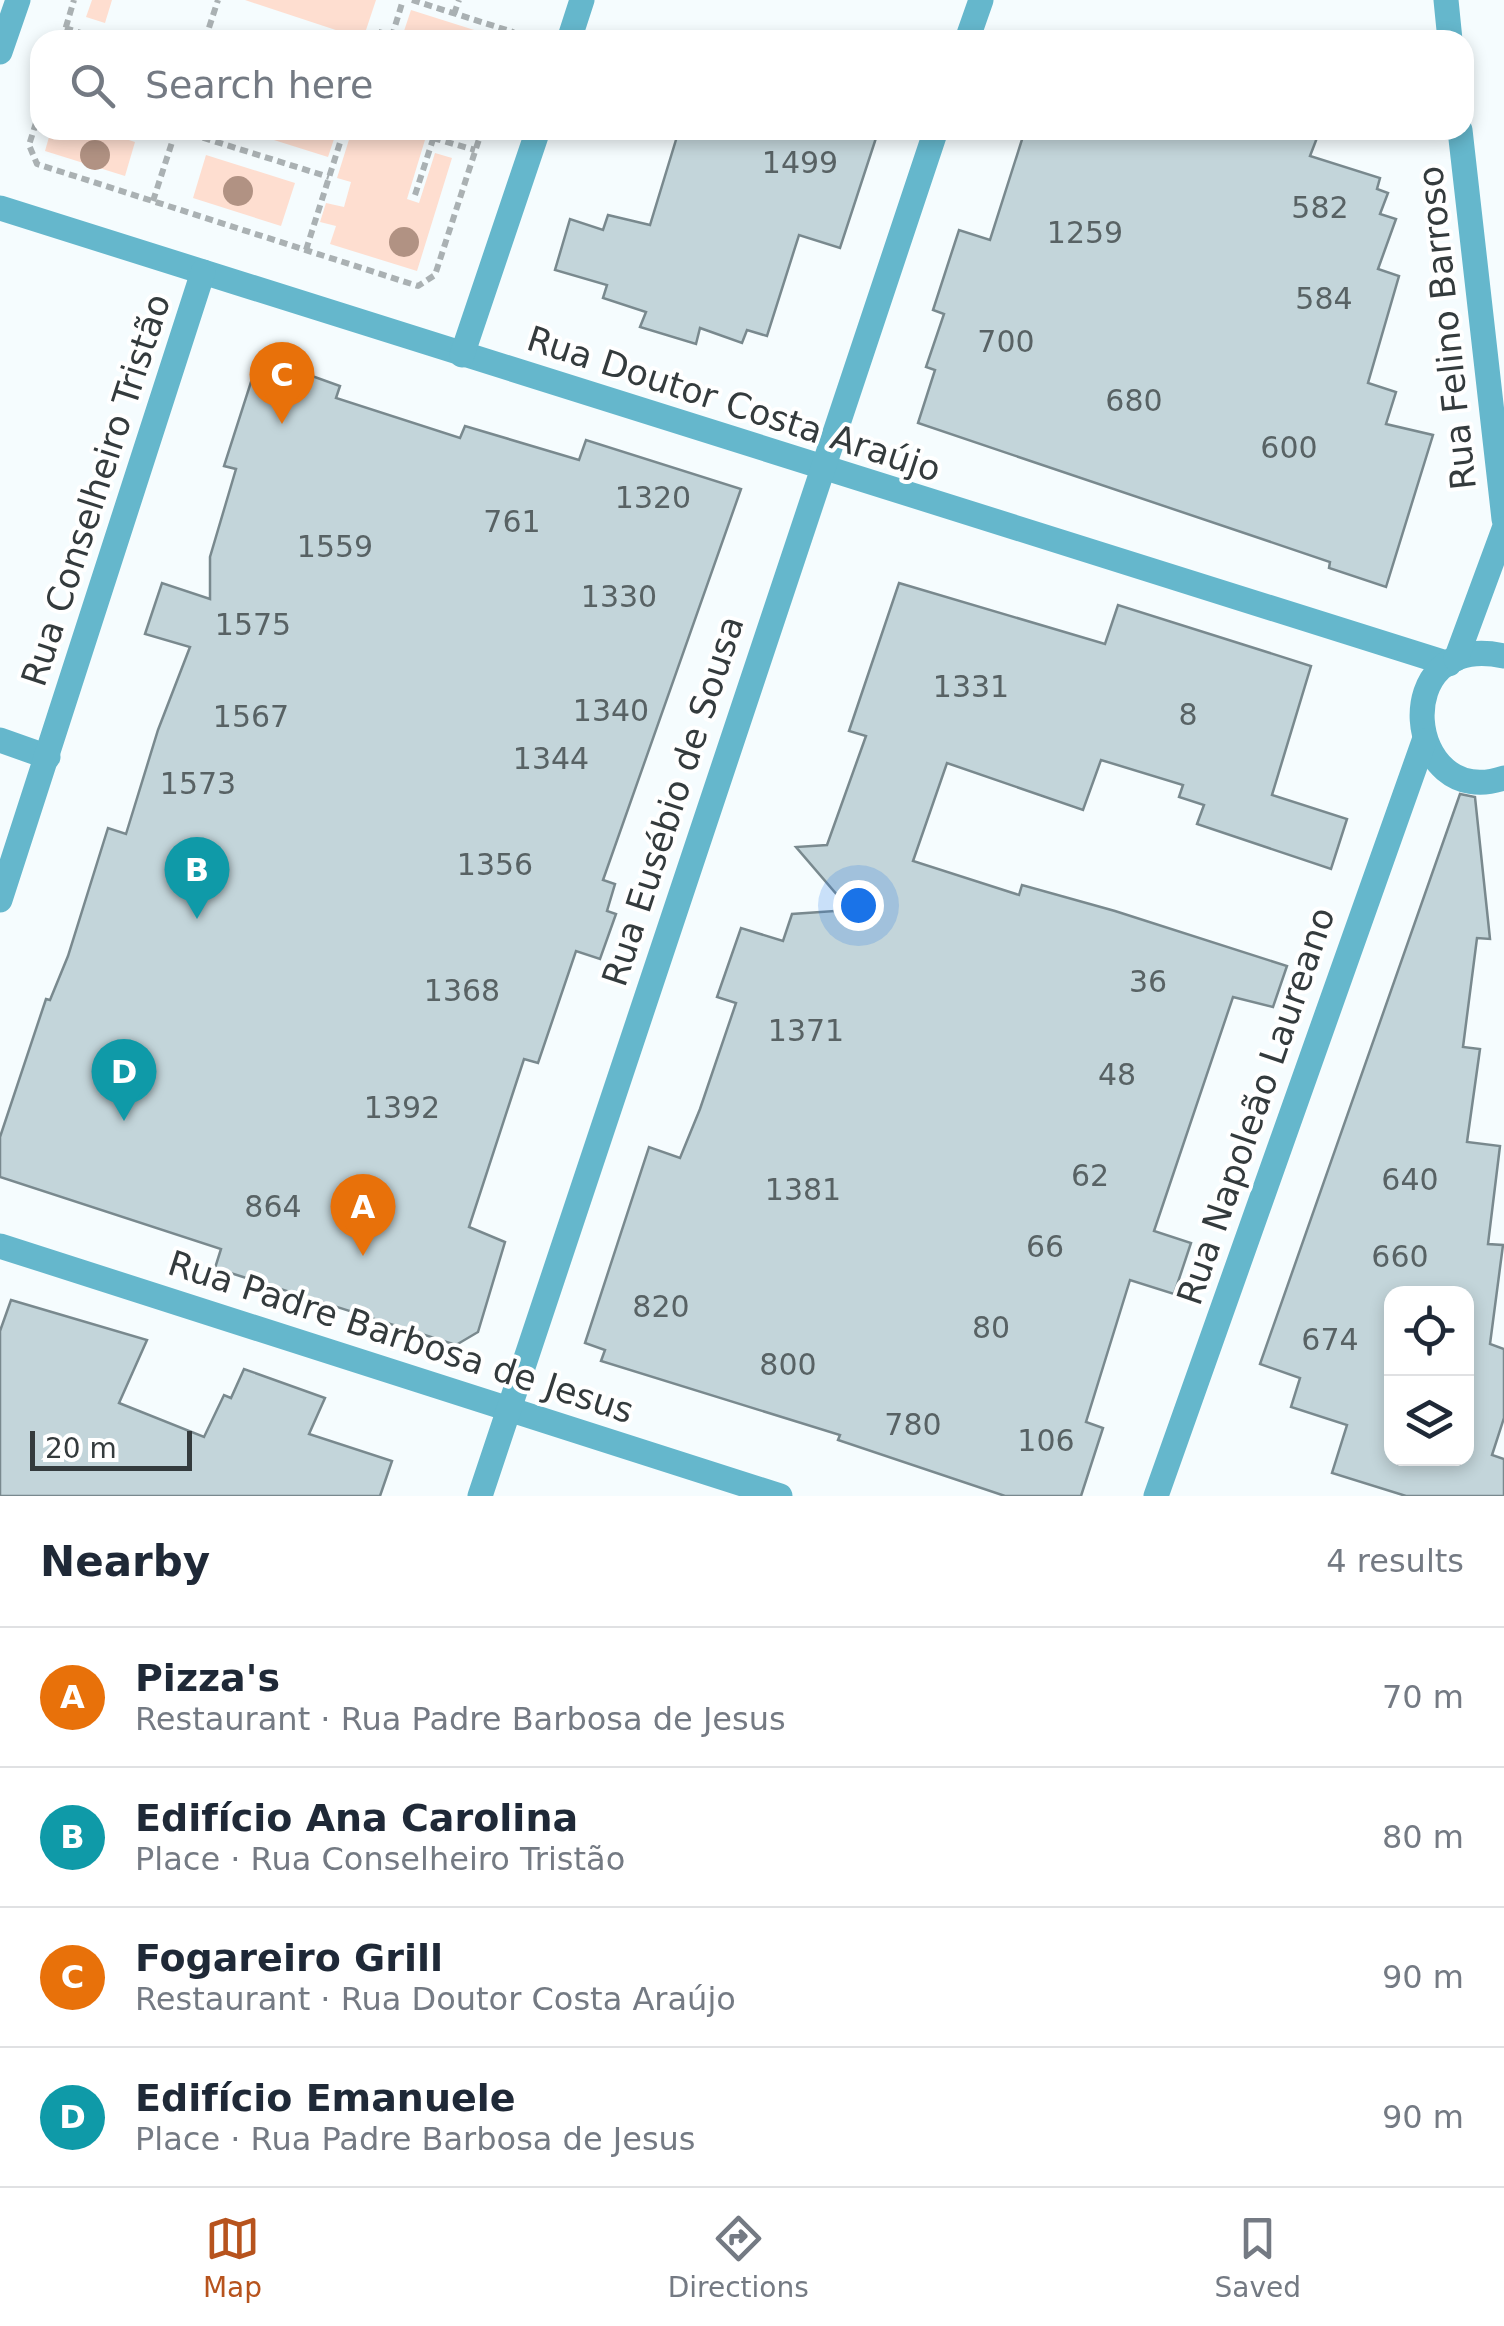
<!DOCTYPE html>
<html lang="en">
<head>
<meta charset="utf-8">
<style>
	body { margin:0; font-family:"DejaVu Sans",sans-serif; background:#f2f2f3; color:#1f2937 }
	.controls { position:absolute; right:30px; bottom:30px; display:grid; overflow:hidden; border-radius:20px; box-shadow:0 5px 15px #0003 }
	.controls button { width:90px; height:90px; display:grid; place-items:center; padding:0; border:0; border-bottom:2px solid #e0e1e3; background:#fff; color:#1f2937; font:50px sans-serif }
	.scale { position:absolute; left:30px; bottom:25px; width:162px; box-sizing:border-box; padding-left:10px; border:5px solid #343b3d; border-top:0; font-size:28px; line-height:35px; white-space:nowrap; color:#343b3d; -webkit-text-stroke:8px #fff; paint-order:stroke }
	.you { position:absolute; left:858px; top:905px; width:35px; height:35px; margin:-25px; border:8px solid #fff; border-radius:50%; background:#1a73e8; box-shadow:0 0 0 15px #1a73e833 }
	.badge { display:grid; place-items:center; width:65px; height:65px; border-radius:50%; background:#b7531d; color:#fff; font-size:32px; font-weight:700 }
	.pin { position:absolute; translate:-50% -82px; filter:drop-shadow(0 2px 5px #0008) }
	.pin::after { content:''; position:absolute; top:52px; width:35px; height:30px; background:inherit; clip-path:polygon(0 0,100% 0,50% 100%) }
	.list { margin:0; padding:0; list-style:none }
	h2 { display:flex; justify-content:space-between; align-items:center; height:130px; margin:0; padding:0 40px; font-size:42px }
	h2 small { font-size:32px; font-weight:400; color:#747a83 }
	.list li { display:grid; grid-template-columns:65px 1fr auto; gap:30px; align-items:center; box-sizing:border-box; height:140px; padding:0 40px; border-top:2px solid #e0e1e3 }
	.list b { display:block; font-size:38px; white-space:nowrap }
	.list p { margin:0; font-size:32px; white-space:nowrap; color:#747a83 }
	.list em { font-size:32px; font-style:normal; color:#747a83 }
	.icon { flex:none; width:55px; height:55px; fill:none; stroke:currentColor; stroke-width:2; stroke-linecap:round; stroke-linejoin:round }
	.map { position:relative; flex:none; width:1504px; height:1496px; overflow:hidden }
	.search { position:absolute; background:#fff; box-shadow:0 5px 15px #0003; left:30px; right:30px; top:30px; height:110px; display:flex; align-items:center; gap:25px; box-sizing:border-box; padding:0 35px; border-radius:30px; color:#747a83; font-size:38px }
	.sheet { height:690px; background:#fff }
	nav { display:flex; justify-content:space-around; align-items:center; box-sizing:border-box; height:140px; border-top:2px solid #e0e1e3; background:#fff; font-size:28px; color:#747a83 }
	nav a { display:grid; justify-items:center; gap:5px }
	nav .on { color:#b7531d }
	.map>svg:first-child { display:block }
	.green { fill:#feded0 }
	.building { fill:#c3d5da; stroke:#79898e; stroke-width:2.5; fill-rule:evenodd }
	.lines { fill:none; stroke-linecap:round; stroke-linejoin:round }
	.path { stroke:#aab1b3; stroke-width:6; stroke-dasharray:8 5; stroke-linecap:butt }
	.minor { stroke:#65b7cc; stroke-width:25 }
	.tree { fill:#b19283 }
	.labels { text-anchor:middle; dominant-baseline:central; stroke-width:8; stroke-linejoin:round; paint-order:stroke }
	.number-label { font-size:30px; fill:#586264 }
	.street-label { font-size:35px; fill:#343b3d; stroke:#fff }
</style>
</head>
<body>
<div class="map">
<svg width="1504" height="1496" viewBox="0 0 1504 1496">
	<rect width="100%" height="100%" fill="#f5fcfe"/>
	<g class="green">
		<polygon points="92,0 112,0 105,23 86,17"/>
		<polygon points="245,0 376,0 363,39"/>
		<polygon points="411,10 490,35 489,40 401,40"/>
		<polygon points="51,130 98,130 135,142 125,176 45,151"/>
		<polygon points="242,130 337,130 328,157"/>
		<polygon points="352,130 428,130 407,199 419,203 435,153 452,158 417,271 330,244 336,226 320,222 326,203 344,207 351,182 337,178"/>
		<polygon points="206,155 295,183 281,226 193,198"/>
	</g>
	<g class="building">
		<polygon points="679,130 851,130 876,138 840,248 799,235 767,336 747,330 742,343 700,328 696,344 640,327 646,312 603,298 607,285 555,270 570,219 603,230 608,215 650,225"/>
		<polygon points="1025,130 1320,130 1310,156 1380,178 1377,189 1388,193 1380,214 1396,219 1378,269 1399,276 1368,383 1396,392 1386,424 1433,435 1386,587 1329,568 1330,562 918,423 935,370 926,367 944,314 933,310 959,230 990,240"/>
		<polygon points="259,357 340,386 336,398 460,438 465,426 579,460 586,440 741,489 603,880 615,884 607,911 616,914 600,959 576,951 538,1063 524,1059 469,1227 505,1242 478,1332 456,1345 215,1268 221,1249 0,1177 0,1137 46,999 50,1000 68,956 108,828 126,834 158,730 190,647 145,634 162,583 210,599 210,557 236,469 224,466"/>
		<polygon points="899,583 1105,644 1118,605 1311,666 1272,795 1347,819 1331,869 1197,824 1204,805 1179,797 1183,785 1101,760 1083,810 947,763 913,861 1019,895 1022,885 1115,911 1287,966 1273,1007 1233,997 1154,1231 1191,1243 1174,1294 1130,1280 1086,1422 1103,1428 1081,1496 1005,1496 838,1440 840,1435 601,1361 605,1350 585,1343 649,1147 680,1158 700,1109 736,1003 717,997 741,928 783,941 792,914 850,910 796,847 827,845 866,736 849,731"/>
		<path d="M1460,794L1475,797L1490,939L1477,938L1463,1047L1480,1049L1467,1142L1500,1146L1488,1244L1503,1245L1490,1344L1504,1349V1418L1492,1455L1504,1459V1496H1406L1332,1473L1347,1425L1291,1407L1300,1378L1260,1364ZM1392,1294H1466V1458H1392Z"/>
		<polygon points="11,1300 147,1340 119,1403 204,1437 224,1395 231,1398 244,1369 325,1398 309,1434 392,1461 380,1496 0,1496 0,1331"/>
	</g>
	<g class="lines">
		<g class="path">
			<polyline points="412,0 513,32 511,40"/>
			<polyline points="454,14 459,0"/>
			<polyline points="65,28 103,40"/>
			<polyline points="62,40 74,0"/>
			<polyline points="205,40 218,0"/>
			<polyline points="372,40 375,31 392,36 403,0"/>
			<polyline points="40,110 29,145 37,164 418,286 435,275 482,130"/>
			<polyline points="178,130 329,177"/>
			<polyline points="433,138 475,150"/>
			<polyline points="415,195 436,130"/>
			<polyline points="153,201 176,130"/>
			<polyline points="306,250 344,130"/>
		</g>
		<g class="minor">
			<polyline points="1446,0 1450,40"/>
			<polyline points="569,40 582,0"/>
			<polyline points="967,40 981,0"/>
			<polyline points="0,52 18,0"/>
			<polyline points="1460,130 1504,519"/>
			<polyline points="0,208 1449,664"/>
			<polyline points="462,355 538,130"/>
			<path d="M1504,656C1386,630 1404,812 1504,778"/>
			<polyline points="1456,659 1504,529"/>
			<polyline points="0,740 48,757"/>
			<polyline points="0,900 203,272"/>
			<polyline points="0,1246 780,1496"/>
			<polyline points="480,1496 936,130"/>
			<polyline points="1156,1496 1424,741"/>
		</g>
	</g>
	<g class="tree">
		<circle cx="95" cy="155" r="15"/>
		<circle cx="238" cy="191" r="15"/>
		<circle cx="404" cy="242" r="15"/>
	</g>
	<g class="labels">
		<g class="number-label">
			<text x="800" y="162">1499</text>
			<text x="1320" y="207">582</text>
			<text x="1085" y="232">1259</text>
			<text x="1324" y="298">584</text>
			<text x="1006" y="341">700</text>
			<text x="1134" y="400">680</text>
			<text x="1289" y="447">600</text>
			<text x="653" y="497">1320</text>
			<text x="512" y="521">761</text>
			<text x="335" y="546">1559</text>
			<text x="619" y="596">1330</text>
			<text x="253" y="624">1575</text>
			<text x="971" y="686">1331</text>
			<text x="611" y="710">1340</text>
			<text x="1188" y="714">8</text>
			<text x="251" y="716">1567</text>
			<text x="551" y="758">1344</text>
			<text x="198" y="783">1573</text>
			<text x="495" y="864">1356</text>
			<text x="1148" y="981">36</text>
			<text x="462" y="990">1368</text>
			<text x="806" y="1030">1371</text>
			<text x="1117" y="1074">48</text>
			<text x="402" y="1107">1392</text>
			<text x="1090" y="1175">62</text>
			<text x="1410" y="1179">640</text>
			<text x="803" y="1189">1381</text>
			<text x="273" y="1206">864</text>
			<text x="1045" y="1246">66</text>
			<text x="1400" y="1256">660</text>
			<text x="661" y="1306">820</text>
			<text x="991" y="1327">80</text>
			<text x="1330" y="1339">674</text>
			<text x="788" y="1364">800</text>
			<text x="913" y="1424">780</text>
			<text x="1046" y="1440">106</text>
		</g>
		<g class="street-label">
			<text transform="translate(1447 328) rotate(-96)">Rua Felino Barroso</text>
			<text transform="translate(734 404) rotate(18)">Rua Doutor Costa Araújo</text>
			<text transform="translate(96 490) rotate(-72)">Rua Conselheiro Tristão</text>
			<text transform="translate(673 801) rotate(-72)">Rua Eusébio de Sousa</text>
			<text transform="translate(1256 1106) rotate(-71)">Rua Napoleão Laureano</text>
			<text transform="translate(401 1337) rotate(18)">Rua Padre Barbosa de Jesus</text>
		</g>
	</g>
</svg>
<div class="controls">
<button><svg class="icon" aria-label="locate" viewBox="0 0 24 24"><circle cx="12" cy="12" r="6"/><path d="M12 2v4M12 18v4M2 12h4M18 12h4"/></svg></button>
<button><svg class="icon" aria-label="layers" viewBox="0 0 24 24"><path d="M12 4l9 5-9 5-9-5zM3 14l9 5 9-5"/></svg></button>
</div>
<div class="scale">20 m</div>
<div class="you"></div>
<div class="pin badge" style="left:363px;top:1256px;background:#e8710a">A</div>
<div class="pin badge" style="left:197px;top:919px;background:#0f9aa8">B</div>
<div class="pin badge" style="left:282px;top:424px;background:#e8710a">C</div>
<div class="pin badge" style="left:124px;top:1121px;background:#0f9aa8">D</div>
<div class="search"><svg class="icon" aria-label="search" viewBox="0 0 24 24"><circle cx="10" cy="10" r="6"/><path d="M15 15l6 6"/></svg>Search here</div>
</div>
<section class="sheet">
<h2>Nearby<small>4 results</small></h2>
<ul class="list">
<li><span class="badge" style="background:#e8710a">A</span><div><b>Pizza's</b><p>Restaurant · Rua Padre Barbosa de Jesus</p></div><em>70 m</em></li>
<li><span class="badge" style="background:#0f9aa8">B</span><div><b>Edifício Ana Carolina</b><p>Place · Rua Conselheiro Tristão</p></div><em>80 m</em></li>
<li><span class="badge" style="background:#e8710a">C</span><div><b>Fogareiro Grill</b><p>Restaurant · Rua Doutor Costa Araújo</p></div><em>90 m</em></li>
<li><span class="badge" style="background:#0f9aa8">D</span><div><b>Edifício Emanuele</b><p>Place · Rua Padre Barbosa de Jesus</p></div><em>90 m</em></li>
</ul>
</section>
<nav>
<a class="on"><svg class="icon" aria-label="map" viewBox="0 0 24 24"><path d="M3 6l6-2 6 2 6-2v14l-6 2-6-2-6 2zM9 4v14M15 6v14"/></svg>Map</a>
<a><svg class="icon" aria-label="directions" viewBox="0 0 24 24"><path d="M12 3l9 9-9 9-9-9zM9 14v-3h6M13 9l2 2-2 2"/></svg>Directions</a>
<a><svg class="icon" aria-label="saved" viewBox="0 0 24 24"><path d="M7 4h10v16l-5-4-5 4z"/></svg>Saved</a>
</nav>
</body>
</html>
